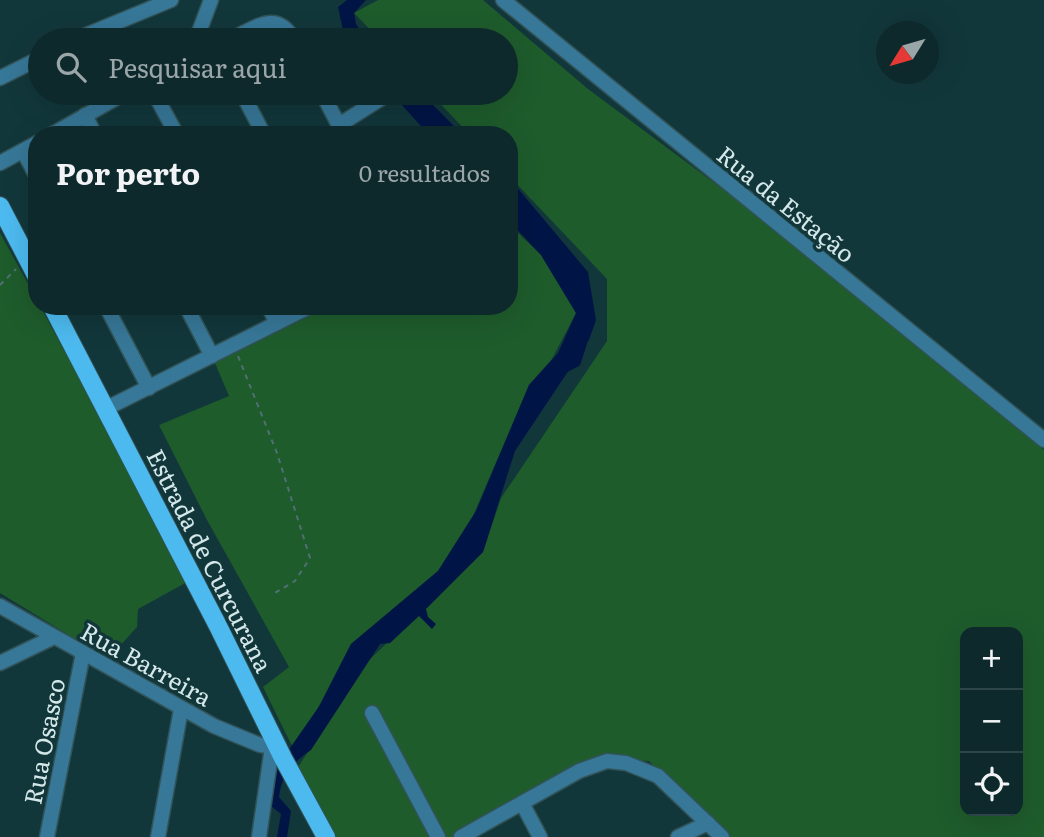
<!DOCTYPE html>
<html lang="pt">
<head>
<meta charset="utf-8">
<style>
	body { margin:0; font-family:Literata,serif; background:#173134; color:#f1f3f6 }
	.controls { position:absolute; right:21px; bottom:21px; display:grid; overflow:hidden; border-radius:14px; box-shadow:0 7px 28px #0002 }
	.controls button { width:63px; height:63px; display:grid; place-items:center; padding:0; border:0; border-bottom:2px solid #2e4548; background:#0e292c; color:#f1f3f6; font:35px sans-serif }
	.compass { position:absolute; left:876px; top:21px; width:63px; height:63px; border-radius:50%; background:#0e292c; box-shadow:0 7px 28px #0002; rotate:233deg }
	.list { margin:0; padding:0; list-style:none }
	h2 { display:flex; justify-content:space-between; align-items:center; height:91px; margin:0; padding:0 28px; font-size:30px }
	h2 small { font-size:23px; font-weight:400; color:#9ba6a9 }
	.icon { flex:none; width:38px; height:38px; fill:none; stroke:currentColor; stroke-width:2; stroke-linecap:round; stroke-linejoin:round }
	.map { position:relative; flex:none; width:1044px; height:837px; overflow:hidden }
	.search { position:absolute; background:#0e292c; box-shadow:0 7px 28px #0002; left:28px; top:28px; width:490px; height:77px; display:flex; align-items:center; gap:18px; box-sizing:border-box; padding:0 24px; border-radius:38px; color:#9ba6a9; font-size:26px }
	.panel { position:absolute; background:#0e292c; box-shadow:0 7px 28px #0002; left:28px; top:126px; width:490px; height:189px; border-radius:28px }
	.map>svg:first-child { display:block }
	.green { fill:#1e5c2c; fill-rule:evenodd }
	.water { fill:#001546 }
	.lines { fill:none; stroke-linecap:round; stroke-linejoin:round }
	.canal { stroke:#001546; stroke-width:10 }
	.minor-casing { stroke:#315357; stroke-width:17 }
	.major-casing { stroke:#315357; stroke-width:20 }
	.path { stroke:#517074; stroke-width:2; stroke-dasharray:5 5; stroke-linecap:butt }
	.minor { stroke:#377797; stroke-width:14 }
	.major { stroke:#4dbaef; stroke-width:18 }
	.labels { text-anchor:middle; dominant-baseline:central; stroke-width:7; stroke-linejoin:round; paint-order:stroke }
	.street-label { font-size:24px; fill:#d4e8ea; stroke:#12373b }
</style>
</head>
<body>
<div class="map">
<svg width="1044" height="837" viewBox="0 0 1044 837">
	<rect width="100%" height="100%" fill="#12373b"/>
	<g class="green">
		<path d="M378,0H483L588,89L844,279L1044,450V837H725L649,761L597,759L462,837H334L296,770L368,661L483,552L501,498L607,341V279L509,176V135H470L430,93H506V40H380L354,13ZM965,632H1018V811H965Z"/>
		<polygon points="509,224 541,255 576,313 552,359 529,385 473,516 438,571 351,644 295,752 263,687 289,667 207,520 159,425 229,396 212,356 319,306 509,306"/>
		<polygon points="0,233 37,300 37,306 40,306 189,581 138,609 137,627 108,659 0,593"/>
	</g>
	<g class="water">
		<polygon points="347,0 366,0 354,13 356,24 367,40 345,40 338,7"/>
		<polygon points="391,93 421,93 463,135 429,135"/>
		<path d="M509,178L588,272L596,320L589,340L515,451L483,552L426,609L428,617L436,624L432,629L419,616L390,643L380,644L311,750C292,763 282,774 279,797L291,811L287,837H277L281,814L271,806L269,790L274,771L320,705L351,644L438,571L476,511L529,385L558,353L576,313L541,255L509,221Z"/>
	</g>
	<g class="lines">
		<polyline class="canal" points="562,369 576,362 582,343"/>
		<g class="minor-casing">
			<g id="minor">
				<polyline points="503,0 1044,440"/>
				<polyline points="74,40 171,0"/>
				<polyline points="196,40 211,0"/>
				<path d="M229,40C255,29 276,8 294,40"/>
				<polyline points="0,78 40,58"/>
				<polyline points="154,93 177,135"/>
				<polyline points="242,93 264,135"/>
				<polyline points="322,93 344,135"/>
				<polyline points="85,115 95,135"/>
				<polyline points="339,125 388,94"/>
				<polyline points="51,135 125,93"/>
				<polyline points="23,151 37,177"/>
				<polyline points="0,163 37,143"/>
				<polyline points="106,306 149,388"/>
				<polyline points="186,306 212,356"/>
				<polyline points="268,306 277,323"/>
				<polyline points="105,409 311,306"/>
				<polyline points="0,606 214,726 260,745 277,747"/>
				<polyline points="0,663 54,637"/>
				<polyline points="372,713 438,837"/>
				<polyline points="522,803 540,837"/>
				<polyline points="47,837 83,653"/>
				<polyline points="158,837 181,709"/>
				<polyline points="259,837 272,747"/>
				<polyline points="461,837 579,771 607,761 626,763 658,776 722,837"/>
				<polyline points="678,837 708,823"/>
			</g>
		</g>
		<g class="major-casing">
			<g id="major">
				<polyline points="0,206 37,277"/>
				<polyline points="52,306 218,626 283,758 326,837"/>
			</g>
		</g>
		<g class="path">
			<polyline points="0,285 16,269"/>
			<polyline points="238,356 277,453 310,558 295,581 273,594"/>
		</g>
		<use href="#minor" class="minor"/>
		<use href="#major" class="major"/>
	</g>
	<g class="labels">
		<g class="street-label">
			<text transform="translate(787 203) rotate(39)">Rua da Estação</text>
			<text transform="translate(211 560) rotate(63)">Estrada de Curcurana</text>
			<text transform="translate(147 663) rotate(29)">Rua Barreira</text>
			<text transform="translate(43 741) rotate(-79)">Rua Osasco</text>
		</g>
	</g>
</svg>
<div class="controls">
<button>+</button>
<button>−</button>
<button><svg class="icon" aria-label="locate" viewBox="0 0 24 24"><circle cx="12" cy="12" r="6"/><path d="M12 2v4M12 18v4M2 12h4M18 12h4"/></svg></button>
</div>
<svg class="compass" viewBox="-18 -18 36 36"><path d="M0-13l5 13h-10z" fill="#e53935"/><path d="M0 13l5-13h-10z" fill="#9ba6a9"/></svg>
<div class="search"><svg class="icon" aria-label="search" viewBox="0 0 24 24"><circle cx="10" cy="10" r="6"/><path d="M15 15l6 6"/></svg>Pesquisar aqui</div>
<section class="panel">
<h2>Por perto<small>0 resultados</small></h2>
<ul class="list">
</ul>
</section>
</div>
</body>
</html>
